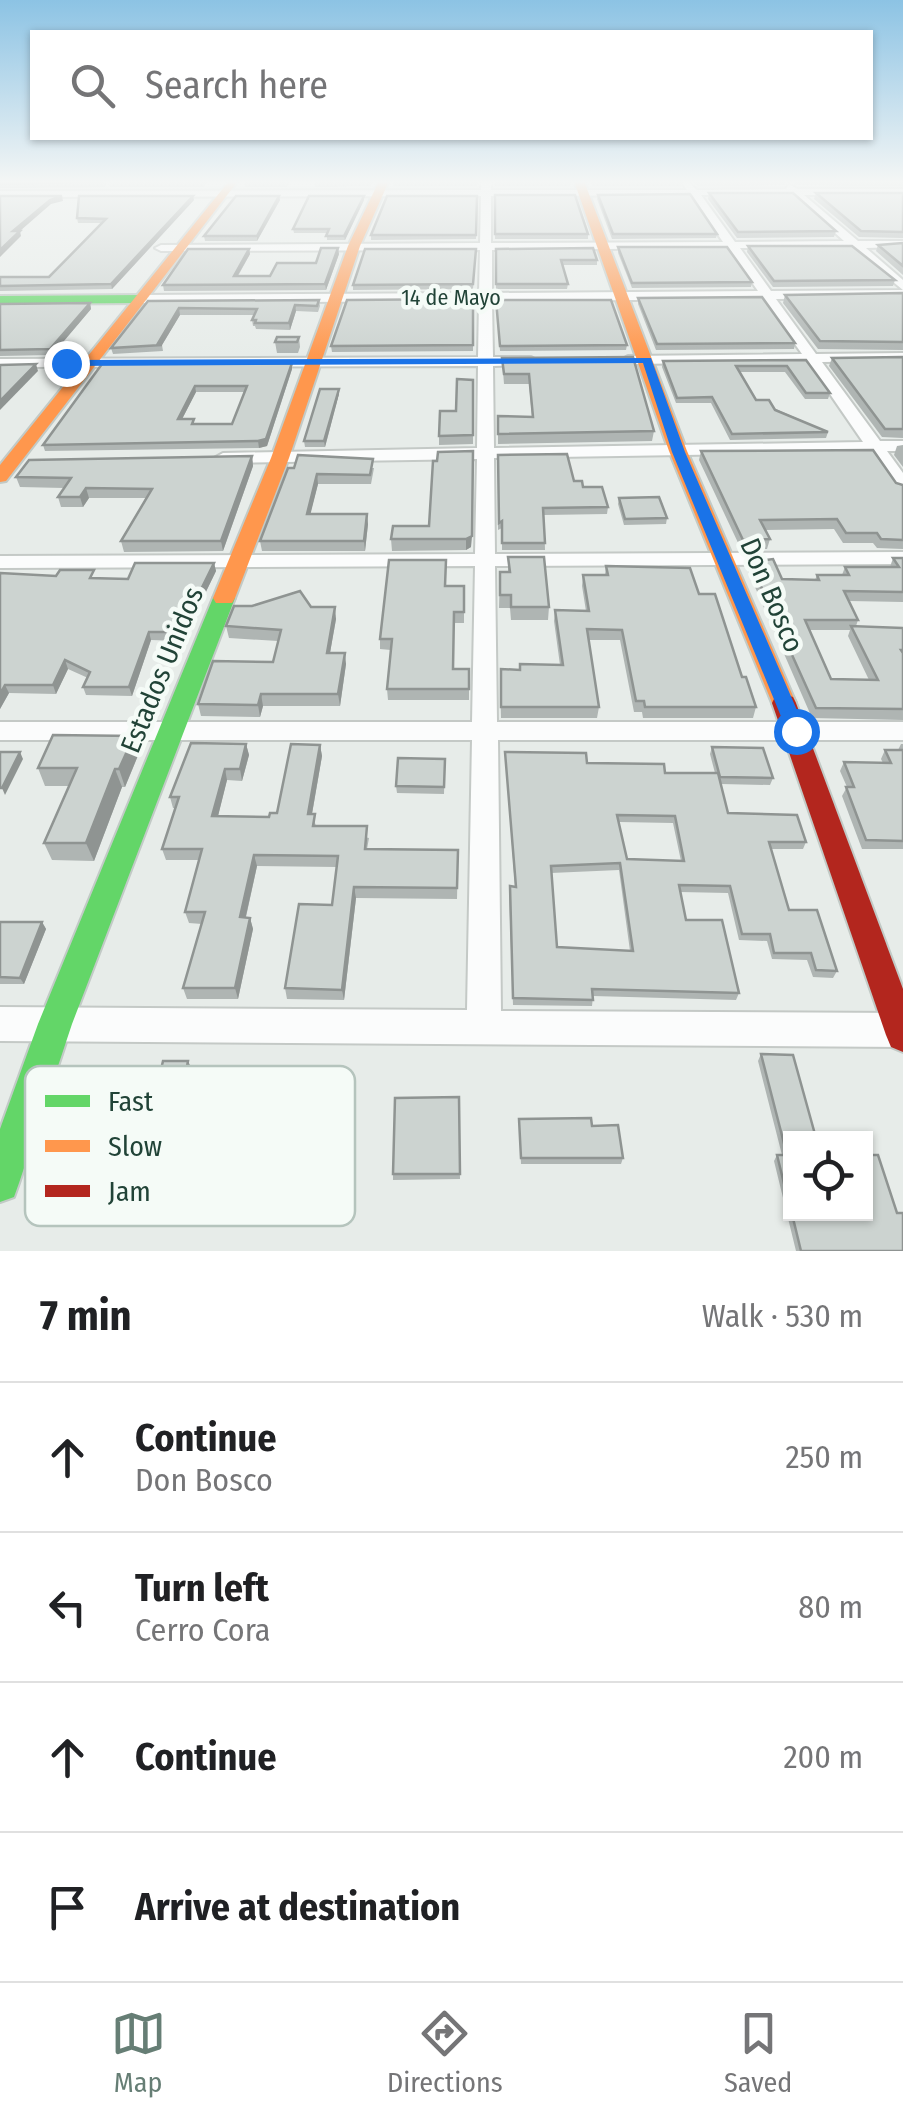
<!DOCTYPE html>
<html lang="en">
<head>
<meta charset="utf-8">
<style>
	body { margin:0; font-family:"Fira Sans Condensed",sans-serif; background:#f2f2f2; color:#202124 }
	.controls { position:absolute; right:30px; bottom:30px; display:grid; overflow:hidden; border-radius:0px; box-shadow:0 2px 8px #0004 }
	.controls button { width:90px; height:90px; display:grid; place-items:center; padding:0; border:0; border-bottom:2px solid #e0e0e0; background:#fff; color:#202124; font:50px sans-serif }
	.stop { position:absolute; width:30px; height:30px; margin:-22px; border:8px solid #1a73e8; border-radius:50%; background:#fff }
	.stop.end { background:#1a73e8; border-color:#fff; box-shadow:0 2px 10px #0008 }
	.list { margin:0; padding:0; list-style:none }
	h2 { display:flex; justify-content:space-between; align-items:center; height:130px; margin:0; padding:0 40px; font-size:42px }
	h2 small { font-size:32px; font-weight:400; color:#757577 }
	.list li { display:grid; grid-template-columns:65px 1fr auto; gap:30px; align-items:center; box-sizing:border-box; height:150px; padding:0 40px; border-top:2px solid #e0e0e0 }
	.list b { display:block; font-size:38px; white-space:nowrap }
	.list p { margin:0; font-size:32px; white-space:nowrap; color:#757577 }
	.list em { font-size:32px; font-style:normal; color:#757577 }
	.icon { flex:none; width:55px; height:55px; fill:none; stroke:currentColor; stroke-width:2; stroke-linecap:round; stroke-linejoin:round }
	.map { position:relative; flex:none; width:903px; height:1251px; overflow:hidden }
	.search { position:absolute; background:#fff; box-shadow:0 2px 8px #0004; left:30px; right:30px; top:30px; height:110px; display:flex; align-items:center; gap:25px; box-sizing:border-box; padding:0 35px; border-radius:0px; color:#757577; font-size:38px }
	.sheet { height:730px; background:#fff }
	nav { display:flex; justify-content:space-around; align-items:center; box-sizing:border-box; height:140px; border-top:2px solid #e0e0e0; background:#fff; font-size:28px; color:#757577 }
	nav a { display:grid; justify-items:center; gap:5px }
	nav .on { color:#667e75 }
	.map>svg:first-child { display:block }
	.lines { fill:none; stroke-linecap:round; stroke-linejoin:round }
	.street-casing { stroke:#c4c9c6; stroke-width:4 }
	.fast-casing { stroke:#c2cac6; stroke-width:4 }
	.slow-casing { stroke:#c2cac6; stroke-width:4 }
	.jam-casing { stroke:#c2cac6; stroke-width:4 }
	.street { fill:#fbfcfc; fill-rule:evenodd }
	.fast { fill:#63d668; fill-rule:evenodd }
	.slow { fill:#ff974d; fill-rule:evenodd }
	.jam { fill:#b3261e; fill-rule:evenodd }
	.wall { fill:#afb5b3; fill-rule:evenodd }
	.shaded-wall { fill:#8f9492 }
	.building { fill:#ccd3d0; stroke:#8f9492; stroke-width:2.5; fill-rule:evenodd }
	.route { fill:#1a73e8 }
	.labels { text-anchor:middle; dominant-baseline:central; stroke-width:9; stroke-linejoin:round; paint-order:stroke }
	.far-street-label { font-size:22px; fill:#214337; stroke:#f5fbf7 }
	.street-label { font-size:28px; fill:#214337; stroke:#f5fbf7 }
	.key { fill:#f5fbf7; stroke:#b5c4bd; stroke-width:2.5 }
	.key-label { font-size:28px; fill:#214337 }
</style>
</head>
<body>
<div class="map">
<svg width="903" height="1251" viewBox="0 0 903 1251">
	<rect width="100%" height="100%" fill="#e7ece9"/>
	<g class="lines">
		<g class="street-casing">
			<path id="street" d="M481,181H491V190H687L683,184L687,181L697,190L786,189L789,184L797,189H903V195H804L858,241H903V247L866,248L903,280V290L852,248H740L771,291L903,290V298L776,299L816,354L903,353V361L822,362L880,441H903V451H887L903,473V492L896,490L870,452L494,458L495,554L903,552V564L495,566L497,722H903V740H498L501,1011L903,1013V1047L0,1041V1007L467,1010L472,740H0V722H472L475,566L0,568V556L475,554L477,459L223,463L214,458L223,453L477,448L478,366L0,367V359L478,357L479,301L141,303L135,299L141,295L479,293L480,250L161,251L155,248L161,245L480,243L481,196L0,197V191L481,190ZM691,195L723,242L491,243V196ZM701,195H793L844,241L735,242ZM728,248L758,291L492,293V250ZM763,299L802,354L628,356L621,360L628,364L808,362L863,442L494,448L493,366L531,365L538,361L531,357H493L492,301Z"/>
		</g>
		<g class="fast-casing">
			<g id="fast">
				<polygon points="0,296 141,295 147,299 141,303 0,304"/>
				<polygon points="224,591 235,598 72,1024 19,1183 14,1197 0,1202 0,1129 38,1024 213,598"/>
			</g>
		</g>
		<g class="slow-casing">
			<g id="slow">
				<polygon points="229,181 238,181 6,481 0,482 0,465"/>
				<polygon points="379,181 389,181 360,246 289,458 235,598 232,603 216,603 213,598 271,458 348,246"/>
				<polygon points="574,181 584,181 687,451 796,703 793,709 775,709 772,703 669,451"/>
			</g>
		</g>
		<g class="jam-casing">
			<polygon id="jam" points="784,694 793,697 796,703 903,989 903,1052 891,1047 886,1035 772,703 775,697"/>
		</g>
		<use href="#street" class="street"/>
		<use href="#fast" class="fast"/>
		<use href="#slow" class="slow"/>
		<use href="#jam" class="jam"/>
	</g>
	<g class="wall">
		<polygon points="0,181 107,181 105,187 0,188"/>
		<polygon points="109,181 213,181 207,182 204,187 110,187"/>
		<polygon points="244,181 290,181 287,187 245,187"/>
		<polygon points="315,181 374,181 370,186 315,187"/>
		<polygon points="393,181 479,181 477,186 393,186"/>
		<polygon points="494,181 571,181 570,186 495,186"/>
		<polygon points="590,181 684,181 680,186 592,186"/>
		<polygon points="692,181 787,181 784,185 698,186"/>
		<polygon points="790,181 903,181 903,186 798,185"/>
		<polygon points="709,193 836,231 834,237 737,238 708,199"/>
		<polygon points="816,193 903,193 903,238 859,237 814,199"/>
		<polygon points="495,195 588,234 588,239 495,239"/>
		<polygon points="598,195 717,234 716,238 612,239 597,199"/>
		<polygon points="193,196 194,200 112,289 0,291 0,277 49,277 101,223 78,223 77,218"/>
		<polygon points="279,196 280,200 257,241 205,241 204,236"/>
		<polygon points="477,196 476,239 371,240 371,235"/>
		<polygon points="364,200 345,240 327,240 327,233 294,233 293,229"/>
		<polygon points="903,243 903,275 876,251 878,245"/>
		<polygon points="748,246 895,280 893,286 773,287 747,252"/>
		<polygon points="618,247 752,282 751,287 632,288 618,253"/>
		<polygon points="249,249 250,254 238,276 270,276 316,263 339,254 326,290 164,291 163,285"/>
		<polygon points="476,249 473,289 353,290 353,285"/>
		<polygon points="496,249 597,260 597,265 563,265 568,284 567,289 496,289"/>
		<polygon points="903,293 903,350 818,349 783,303 785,295"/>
		<polygon points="638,298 795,343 794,349 656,350 638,304"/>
		<polygon points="473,299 473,351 332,352 331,346"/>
		<polygon points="319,300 320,306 318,312 296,311 290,330 256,329 255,326 253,326 252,320 254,315 180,315 162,345 163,351 113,354 111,348 148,301"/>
		<polygon points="90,303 91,309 52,355 0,356 0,304"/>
		<polygon points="496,305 627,345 626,350 500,351"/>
		<polygon points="299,337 300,347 298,353 277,353 275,342"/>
		<polygon points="903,357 903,438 882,437 829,366 832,358"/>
		<polygon points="502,358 654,431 652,441 498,444 498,416 532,417 529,384 504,384"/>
		<polygon points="806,360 830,393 828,399 805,399 785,372 739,372 756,400 828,432 826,438 730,440 711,403 676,403 662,367 663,361"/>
		<path d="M102,364L292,369L267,446L259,448L45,451L43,445ZM196,392H245L232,424H196L182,419Z"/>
		<polygon points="473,380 473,444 439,445 439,436 456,411"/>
		<polygon points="339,394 325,447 305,447 304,441"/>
		<polygon points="903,445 903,467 894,455 897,446"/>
		<polygon points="473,451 471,547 466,550 392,551 391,539 429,526 437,461"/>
		<polygon points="701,451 903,485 903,549 877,548 873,543 843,543 834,529 765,530 770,539 767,549 741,549 699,460"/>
		<polygon points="498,455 574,481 608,507 607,514 544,515 545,550 502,550 502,528 498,530"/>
		<polygon points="252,456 253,466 223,551 124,552 121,541 146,498 89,498 83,507 61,507 58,497 64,488 20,487 16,477"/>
		<polygon points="288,468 374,468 371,484 318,484 310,514 368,524 365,551 262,551 260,541"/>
		<polygon points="619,498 667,518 666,524 624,525 618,504"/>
		<polygon points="508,557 549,607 548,620 511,620 510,608 499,608 500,572 508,572"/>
		<path d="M893,558H903V602L849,601L858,620L856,626L903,628V720L812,718L748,571L750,562L782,579L815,580L817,575H842L845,567H890ZM809,630H850L848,636L869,680L831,679Z"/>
		<polygon points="214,563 216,571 182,641 151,640 132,696 86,695 83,687 88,678 68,669 56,694 9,693 0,709 0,573 128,579"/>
		<polygon points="606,566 699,594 756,707 753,718 643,718 642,712 634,712 620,640 589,640 599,707 597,718 501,718 500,680 520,670 560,665 554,621 555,610 586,611 582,586 583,575 605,575"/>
		<polygon points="445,586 464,586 464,623 454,623 453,669 469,669 469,700 388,700 387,689 391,650 380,649 380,639"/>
		<polygon points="311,607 336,619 330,653 346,664 340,706 263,706 260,717 201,716 198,704 273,662 278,641 229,638 226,626"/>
		<polygon points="246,744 249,755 242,781 227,780 218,816 269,817 277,813 320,745 322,756 312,814 316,826 369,838 367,849 458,850 457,899 356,898 344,1000 287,999 285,988 332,905 337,867 257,866 246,917 250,918 253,929 238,999 187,999 183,988 202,924 189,923 185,912 199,860 166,860 162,849 175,808 173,808 170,797"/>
		<polygon points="901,744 903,744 903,849 862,849 842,796 847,787 840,771 844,762 883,763 881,759 885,750 898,750"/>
		<path d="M712,747L773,778L770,785L721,784L728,813L806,842L803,849H771L789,910L837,971L833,978L813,977L807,960L772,959L767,941L739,940L728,893L680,892L686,920L739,993L736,1000L593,996L592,1006L513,1005L509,893L515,887L505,752L665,773H715L710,754ZM619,822L673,823L681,861L627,859ZM619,870L630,951L557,947L551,873Z"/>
		<polygon points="139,753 125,787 122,787 94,861 52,860 44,843 69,786 45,786 38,768"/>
		<polygon points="445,759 444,794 397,793 396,786"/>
		<polygon points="0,922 42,922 46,929 24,984 0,984"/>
		<polygon points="761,1054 790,1138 790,1214 897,1213 903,1251 796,1251 774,1161 777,1155 782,1155 758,1061"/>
		<polygon points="188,1061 191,1068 189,1077 231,1077 233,1083 223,1141 162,1141 149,1199 99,1200 95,1194 111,1132 97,1132 93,1126 121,1093 159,1078"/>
		<polygon points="459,1097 460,1179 393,1180 393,1174"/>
		<polygon points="519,1119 592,1126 623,1158 621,1164 521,1164"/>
	</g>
	<g class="shaded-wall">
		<polygon points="62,196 63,201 51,204 20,231 21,236 0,257 0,250 13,231 50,200"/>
		<polygon points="193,196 194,200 112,289 111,284"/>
		<polygon points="279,196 280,200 257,241 257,236"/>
		<polygon points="364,196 364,200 345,240 344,236"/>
		<polygon points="338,248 339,254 326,290 325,284"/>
		<polygon points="249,249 250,254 234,282 234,276"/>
		<polygon points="90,303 91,309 52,355 50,349"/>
		<polygon points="295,305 296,311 290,330 289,323"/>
		<polygon points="179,308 180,315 162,345 157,345"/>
		<polygon points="292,363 292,369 267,446 259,448 258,441"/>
		<polygon points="36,364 38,371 0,410 0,401"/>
		<polygon points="195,386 196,392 179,425 178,419"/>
		<polygon points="339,389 339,394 325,447 324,441"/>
		<polygon points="252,456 253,466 223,551 221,541"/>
		<polygon points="317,474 318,484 308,524 307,514"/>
		<polygon points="86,488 89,498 83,507 80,497"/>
		<polygon points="367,514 368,524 365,551 364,541"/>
		<polygon points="472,536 471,547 466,550 466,539"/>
		<polygon points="214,563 216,571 182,641 180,632"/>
		<polygon points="335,607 336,619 328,664 327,653"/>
		<polygon points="149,632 151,640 132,696 129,687"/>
		<polygon points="345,653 346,664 340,706 338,694"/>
		<polygon points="65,660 68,669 56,694 53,685"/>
		<polygon points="5,685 9,693 0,709 0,694"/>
		<polygon points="261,694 263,706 260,717 258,705"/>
		<polygon points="134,736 139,753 125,787 119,769"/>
		<polygon points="246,744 249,755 242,781 240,769"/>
		<polygon points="320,745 322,756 310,825 308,814"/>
		<polygon points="20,752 23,759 5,795 2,788"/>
		<polygon points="115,769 122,787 94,861 86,843"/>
		<polygon points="225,769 227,780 215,828 212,816"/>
		<polygon points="254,855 257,866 243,929 240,917"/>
		<polygon points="354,887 356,898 344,1000 342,990"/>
		<polygon points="250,918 253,929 238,999 235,988"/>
		<polygon points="42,922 46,929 24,984 20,978"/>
		<polygon points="188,1061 191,1068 188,1083 185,1077"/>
		<polygon points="231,1077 233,1083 223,1141 220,1135"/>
		<polygon points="159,1135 162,1141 149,1199 146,1194"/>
	</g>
	<g class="building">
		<polygon points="0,181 104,181 0,184"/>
		<polygon points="709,193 793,193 836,231 738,232"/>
		<polygon points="816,193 903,193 903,232 861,231"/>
		<polygon points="690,194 717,234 613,234 598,195"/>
		<polygon points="495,195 575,195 588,234 495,234"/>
		<polygon points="0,196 62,196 50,200 13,231 20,231 0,250"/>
		<polygon points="79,196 193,196 111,284 0,286 0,277 49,277 106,219 77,218"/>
		<polygon points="236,196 279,196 257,236 204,236"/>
		<polygon points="309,196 364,196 344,236 326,236 329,229 293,229"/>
		<polygon points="387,196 477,196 476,235 371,235"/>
		<polygon points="903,243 903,266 878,245"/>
		<polygon points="748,246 852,246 895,280 774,281"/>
		<polygon points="618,247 727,247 752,282 632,283"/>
		<polygon points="321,248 338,248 325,284 163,285 188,249 249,249 234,276 270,276 277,263 316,263"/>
		<polygon points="593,248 597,260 561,260 568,284 496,284 496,249"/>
		<polygon points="365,249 476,249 473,284 353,285"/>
		<polygon points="903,293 903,342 820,341 785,295"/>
		<polygon points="762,297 795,343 657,344 638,298"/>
		<polygon points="473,299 473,345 331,346 347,300"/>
		<polygon points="319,300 317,306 295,305 289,323 255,323 256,320 252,320 257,309 179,308 157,345 162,345 111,348 148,301"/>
		<polygon points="496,300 611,300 627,345 500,346"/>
		<polygon points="90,303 50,349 0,350 0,304"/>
		<polygon points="277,337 299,337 297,342 275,342"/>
		<polygon points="633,357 654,431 498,434 498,416 533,417 529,374 504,374 502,358"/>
		<polygon points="903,357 903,429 885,429 832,358"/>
		<polygon points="806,360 830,393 806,393 787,366 736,366 756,400 769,400 775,410 828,432 732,434 712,397 677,398 663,361"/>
		<path d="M292,363L266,439L258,441L43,445L102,364ZM195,386H247L232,424H192L194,419H178Z"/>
		<polygon points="36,364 0,401 0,365"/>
		<polygon points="457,379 473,380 473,435 439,436 440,411 456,411"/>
		<polygon points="320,389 339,389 324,441 304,441"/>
		<polygon points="873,450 896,483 903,485 903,540 881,539 877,533 846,533 837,519 760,520 770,539 743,540 701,451"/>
		<polygon points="473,451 472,536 466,539 391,539 393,526 429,526 433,461 437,461 438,452"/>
		<polygon points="567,454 574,481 582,481 583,487 602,487 608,507 543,508 545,543 502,543 502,521 499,523 498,455"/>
		<polygon points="298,455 373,459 370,475 317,474 307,514 367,514 364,541 260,541 288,468 294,468"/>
		<polygon points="252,456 221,541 121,541 152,489 86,488 80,497 58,497 71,478 16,477 29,460"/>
		<polygon points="659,497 667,518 625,519 619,498"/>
		<polygon points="508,557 544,557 549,607 511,607 511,595 500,595 500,572 510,572"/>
		<polygon points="893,558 903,558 903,592 844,591 858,620 805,620 831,679 878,680 851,626 903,628 903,650 901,650 903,653 903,709 816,708 750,562 773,559 782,579 819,580 817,575 849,575 845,567 899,567"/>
		<polygon points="389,560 446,560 445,586 464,586 464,612 454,612 453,669 469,669 469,689 387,689 392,639 380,639"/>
		<polygon points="135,563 214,563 180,632 149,632 129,687 83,687 90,672 65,660 53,685 5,685 0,694 0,573 56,576 60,570 94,570 90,578 128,579"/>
		<polygon points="606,566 690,568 699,594 715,594 742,677 746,677 756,707 645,707 644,701 636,701 622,630 587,629 599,707 501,707 501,669 520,670 520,664 563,665 555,610 589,611 583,575 608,575"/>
		<polygon points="300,591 311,607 335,607 327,653 345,653 338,694 261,694 258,705 198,704 213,661 273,662 281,630 226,626 234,606 252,606"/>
		<polygon points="53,735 134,736 119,769 115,769 86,843 44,843 77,768 38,768"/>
		<polygon points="191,743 246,744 240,769 225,769 212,816 269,817 270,813 277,813 291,744 320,745 308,814 315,814 313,826 367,826 365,849 458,850 457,888 354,887 342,990 285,988 299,904 332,905 338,856 254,855 240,917 250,918 235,988 183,988 205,912 185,912 202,849 162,849 179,797 170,797"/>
		<polygon points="712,747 763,748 773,778 720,777"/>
		<polygon points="885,750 903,750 903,841 866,840 846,787 854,787 844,762 891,763"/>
		<polygon points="0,752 20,752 2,788 0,788"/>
		<path d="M505,752L586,753L587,763L664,764L665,773H718L728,813L797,815L806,842H769L789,910H817L837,971L816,970L811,953H774L770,934H742L730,886L679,885L686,920H722L739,993L592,989L593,1000L513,998L510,886L516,887ZM617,815L675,816L684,861L627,859ZM620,863L633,951L557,947L551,866Z"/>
		<polygon points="398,758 445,759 444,787 396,786"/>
		<polygon points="0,922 42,922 20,978 0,977"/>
		<polygon points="761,1054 793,1055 816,1138 790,1138 790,1208 777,1155 787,1155"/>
		<polygon points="163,1061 188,1061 185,1077 231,1077 220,1135 159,1135 146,1194 95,1194 113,1126 93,1126 102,1093 121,1093 122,1088 131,1088 133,1078 159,1078"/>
		<polygon points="459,1097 460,1174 393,1174 395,1098"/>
		<polygon points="591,1118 592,1126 618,1125 623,1158 521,1158 519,1119"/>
		<polygon points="866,1155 878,1155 897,1213 903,1213 903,1251 801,1251 792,1214 866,1214"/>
	</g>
	<linearGradient id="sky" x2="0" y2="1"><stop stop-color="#8cc3e4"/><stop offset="0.51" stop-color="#f4f6f5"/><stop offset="1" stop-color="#f4f6f5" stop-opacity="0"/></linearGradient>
	<rect width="903" height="357" fill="url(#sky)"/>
	<polygon class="route" points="651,358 685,452 806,731 803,736 790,736 787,731 672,452 643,363 66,366 60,363 66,360"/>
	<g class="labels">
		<g class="far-street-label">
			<text x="451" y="297">14 de Mayo</text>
		</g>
		<g class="street-label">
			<text transform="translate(772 595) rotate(67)">Don Bosco</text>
			<text transform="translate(162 670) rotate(-68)">Estados Unidos</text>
		</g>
	</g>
	<rect x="25" y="1066" width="330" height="160" rx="15" class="key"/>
	<rect x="45" y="1095" width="45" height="12" fill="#63d668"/>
	<rect x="45" y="1140" width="45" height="12" fill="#ff974d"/>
	<rect x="45" y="1185" width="45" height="12" fill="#b3261e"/>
	<g class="key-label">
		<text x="108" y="1111">Fast</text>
		<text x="108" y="1156">Slow</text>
		<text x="108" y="1201">Jam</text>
	</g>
</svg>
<div class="controls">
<button><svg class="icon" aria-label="locate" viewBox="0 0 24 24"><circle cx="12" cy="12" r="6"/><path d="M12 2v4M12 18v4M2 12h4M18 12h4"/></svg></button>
</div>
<div class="stop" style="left:796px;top:731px"></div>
<div class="stop end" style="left:66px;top:363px"></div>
<div class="search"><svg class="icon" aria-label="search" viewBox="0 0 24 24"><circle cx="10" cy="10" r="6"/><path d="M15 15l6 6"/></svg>Search here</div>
</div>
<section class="sheet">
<h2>7 min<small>Walk · 530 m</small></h2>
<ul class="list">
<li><svg class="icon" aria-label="ahead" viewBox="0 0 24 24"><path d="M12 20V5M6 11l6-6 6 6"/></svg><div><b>Continue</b><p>Don Bosco</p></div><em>250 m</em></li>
<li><svg class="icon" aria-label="left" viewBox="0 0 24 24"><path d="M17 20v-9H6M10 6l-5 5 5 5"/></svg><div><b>Turn left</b><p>Cerro Cora</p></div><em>80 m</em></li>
<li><svg class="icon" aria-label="ahead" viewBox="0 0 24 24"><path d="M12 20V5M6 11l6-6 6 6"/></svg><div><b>Continue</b></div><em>200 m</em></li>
<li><svg class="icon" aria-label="arrive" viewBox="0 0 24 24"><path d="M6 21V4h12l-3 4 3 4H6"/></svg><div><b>Arrive at destination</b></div></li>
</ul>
</section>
<nav>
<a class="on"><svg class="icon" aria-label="map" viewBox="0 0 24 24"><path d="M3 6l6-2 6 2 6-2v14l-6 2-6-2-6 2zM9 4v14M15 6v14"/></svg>Map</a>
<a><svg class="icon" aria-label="directions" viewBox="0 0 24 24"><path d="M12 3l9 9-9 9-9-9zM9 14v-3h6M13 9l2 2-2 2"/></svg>Directions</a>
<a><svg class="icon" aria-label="saved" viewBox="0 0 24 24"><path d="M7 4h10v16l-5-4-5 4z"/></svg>Saved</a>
</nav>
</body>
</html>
